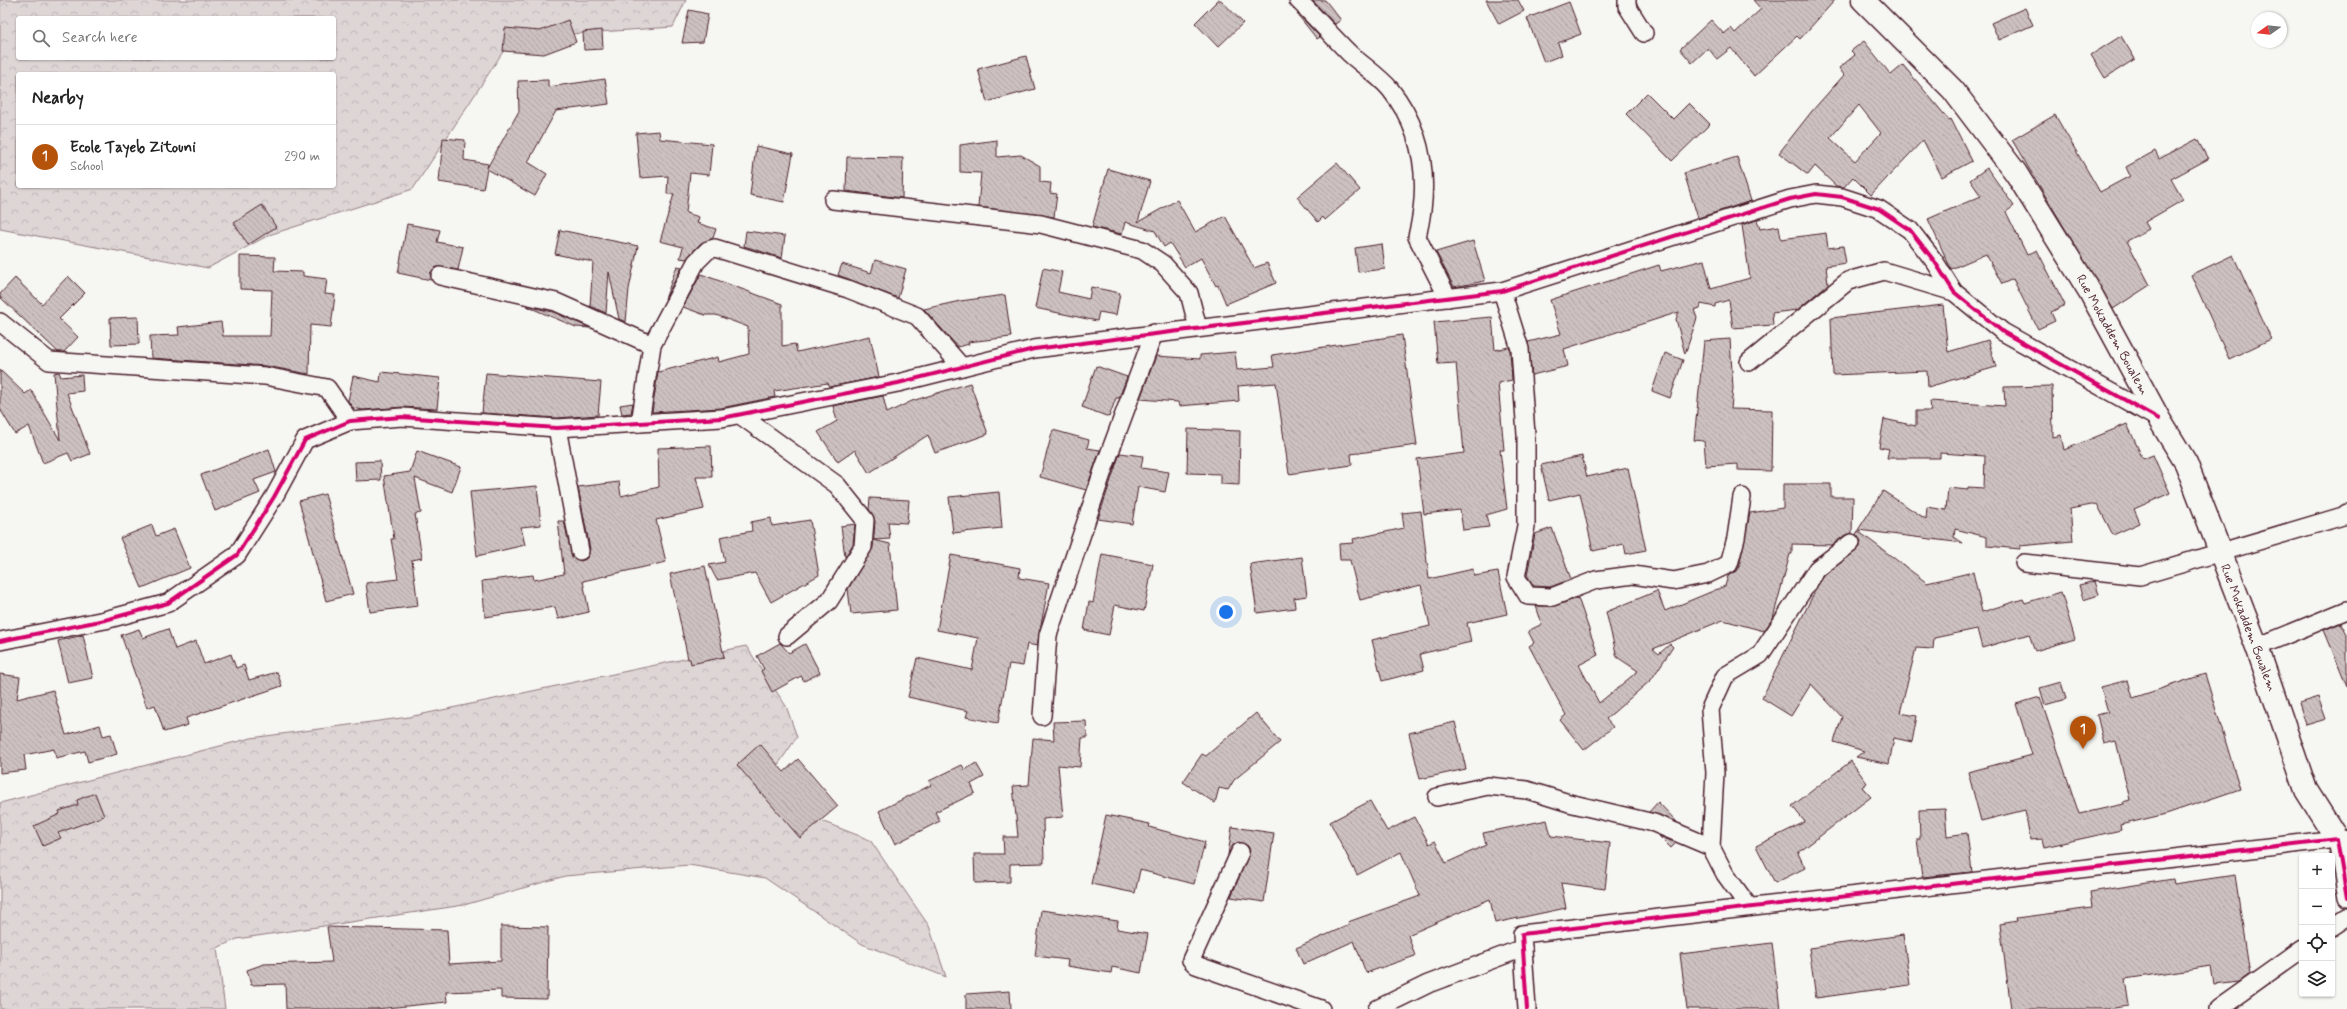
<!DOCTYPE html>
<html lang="en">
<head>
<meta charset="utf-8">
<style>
	body { margin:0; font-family:Mynerve,sans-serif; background:#f6f6f6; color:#222 }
	.controls { position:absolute; right:12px; bottom:12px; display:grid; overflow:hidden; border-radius:4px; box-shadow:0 1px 3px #0004 }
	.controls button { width:36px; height:36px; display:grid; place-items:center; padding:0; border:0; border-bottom:1px solid #e0e0e0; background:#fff; color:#222; font:20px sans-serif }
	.compass { position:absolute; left:2251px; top:12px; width:36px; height:36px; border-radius:50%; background:#fff; box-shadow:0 1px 3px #0004; rotate:255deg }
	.you { position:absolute; left:1226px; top:612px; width:14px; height:14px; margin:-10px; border:3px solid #fff; border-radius:50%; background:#1a73e8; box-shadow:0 0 0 6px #1a73e833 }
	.badge { display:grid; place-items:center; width:26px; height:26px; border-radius:50%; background:#b45309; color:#fff; font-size:13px; font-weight:700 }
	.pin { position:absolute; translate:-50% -33px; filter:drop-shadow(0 1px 2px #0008) }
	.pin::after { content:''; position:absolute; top:21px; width:14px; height:12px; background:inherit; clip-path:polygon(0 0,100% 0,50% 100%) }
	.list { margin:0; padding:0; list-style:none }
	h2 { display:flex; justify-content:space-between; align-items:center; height:52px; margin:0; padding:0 16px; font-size:17px }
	h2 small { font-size:13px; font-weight:400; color:#767676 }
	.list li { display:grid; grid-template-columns:26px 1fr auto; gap:12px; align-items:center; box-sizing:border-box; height:64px; padding:0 16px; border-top:1px solid #e0e0e0 }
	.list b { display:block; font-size:15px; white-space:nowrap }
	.list p { margin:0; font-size:13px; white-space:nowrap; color:#767676 }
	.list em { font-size:13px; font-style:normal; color:#767676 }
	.icon { flex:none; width:22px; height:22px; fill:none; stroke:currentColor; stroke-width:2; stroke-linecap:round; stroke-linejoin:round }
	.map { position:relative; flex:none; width:2347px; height:1009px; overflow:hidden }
	.search { position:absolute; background:#fff; box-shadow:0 1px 3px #0004; left:16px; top:16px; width:320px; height:44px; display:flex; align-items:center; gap:10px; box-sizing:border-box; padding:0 14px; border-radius:4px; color:#767676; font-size:15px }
	.panel { position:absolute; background:#fff; box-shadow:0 1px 3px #0004; left:16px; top:72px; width:320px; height:116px; border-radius:4px }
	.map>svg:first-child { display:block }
	.forest { fill:url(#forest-crowns); stroke:#947a80; fill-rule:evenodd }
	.building { fill:url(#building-back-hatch); stroke:#4a1f2b; fill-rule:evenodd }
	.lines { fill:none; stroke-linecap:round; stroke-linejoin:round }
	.minor-casing { stroke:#4a1f2b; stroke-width:20 }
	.tertiary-casing { stroke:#4a1f2b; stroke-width:25 }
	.minor { stroke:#f6f6f2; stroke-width:17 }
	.tertiary { stroke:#f6f6f2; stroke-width:22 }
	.cycleway-casing { stroke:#f6f6f2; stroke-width:6 }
	.cycleway { stroke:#d6006c; stroke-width:4 }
	.labels { text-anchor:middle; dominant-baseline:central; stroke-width:3.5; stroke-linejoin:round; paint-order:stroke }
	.street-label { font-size:13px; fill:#4a1f2b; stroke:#f6f6f2 }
</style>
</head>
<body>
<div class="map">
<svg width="2347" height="1009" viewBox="0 0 2347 1009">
	<defs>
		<pattern id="forest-crowns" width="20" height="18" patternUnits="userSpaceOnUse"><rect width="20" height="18" fill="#ddd6d5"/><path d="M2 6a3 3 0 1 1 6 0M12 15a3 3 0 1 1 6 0" fill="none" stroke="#bfb7b7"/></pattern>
		<pattern id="building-back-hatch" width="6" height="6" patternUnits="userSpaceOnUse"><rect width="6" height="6" fill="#ccc1c0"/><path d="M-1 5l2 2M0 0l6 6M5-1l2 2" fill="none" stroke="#b1a5a5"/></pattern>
	</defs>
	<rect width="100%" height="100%" fill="#f6f6f2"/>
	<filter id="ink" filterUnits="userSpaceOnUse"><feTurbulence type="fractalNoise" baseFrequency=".025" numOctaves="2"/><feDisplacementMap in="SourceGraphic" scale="8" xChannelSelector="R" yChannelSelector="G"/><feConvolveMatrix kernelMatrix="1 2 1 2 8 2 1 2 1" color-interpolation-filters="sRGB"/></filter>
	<g filter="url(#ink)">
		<g class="forest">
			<path d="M0,0H686L673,27L512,38L413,189L269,235L208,268L0,229ZM18,18H334V58H18ZM18,74H334V186H18Z"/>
			<polygon points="746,646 786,706 797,737 775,769 811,817 870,840 929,926 946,977 862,944 765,878 689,865 565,876 464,905 237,939 217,948 225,1009 0,1009 0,803 251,738 409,717"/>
		</g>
		<g class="building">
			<polygon points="1218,0 1221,0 1243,23 1218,47 1195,23"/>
			<polygon points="1315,0 1325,0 1341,20 1335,24 1313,1"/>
			<polygon points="1486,0 1518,0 1524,11 1499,24"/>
			<polygon points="1753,0 1835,0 1800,39 1797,36 1754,76 1731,48 1717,59 1708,48 1692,63 1680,49 1711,20 1724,34 1731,28 1735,33 1761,9"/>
			<polygon points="1569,2 1581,34 1558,43 1562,55 1544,62 1527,18"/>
			<polygon points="2025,8 2033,25 1999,40 1991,23"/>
			<polygon points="689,10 708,14 703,42 682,43"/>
			<polygon points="1297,14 1298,14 1320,37 1317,39"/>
			<polygon points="568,20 576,42 544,54 503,51 505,28 540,31"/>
			<polygon points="602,30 603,49 584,50 583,32"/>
			<polygon points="2121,36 2135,59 2105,78 2091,55"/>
			<path d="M1864,41L1891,75L1903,65L1949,120L1951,119L1972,161L1942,177L1923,140L1871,195L1853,177L1844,187L1836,186L1815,166L1808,175L1779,153L1812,111L1844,75L1839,68L1855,55L1851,51ZM1859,105L1881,133L1855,161L1830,138Z"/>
			<polygon points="1026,56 1035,89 987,102 978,69"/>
			<polygon points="605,79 609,104 556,111 528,162 547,174 535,196 487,169 483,189 439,182 443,138 465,140 464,160 488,164 487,168 519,111 518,81 548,80 548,87"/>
			<polygon points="1647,93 1673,119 1689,103 1710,124 1672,161 1626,114"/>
			<polygon points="2055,115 2100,192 2130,176 2126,167 2155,151 2159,159 2197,139 2208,159 2171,179 2183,200 2145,222 2149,229 2127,241 2150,285 2113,309 2012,140"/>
			<polygon points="659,131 660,139 712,144 709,175 690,173 686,213 699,217 697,223 716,229 713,238 701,243 686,259 680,258 683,247 660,241 674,194 667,194 668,176 640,178 636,133"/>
			<polygon points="997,140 997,157 1021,155 1040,166 1040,182 1051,183 1050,193 1057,194 1054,217 978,207 981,173 960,172 960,145"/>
			<polygon points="756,146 793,154 784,202 750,195"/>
			<polygon points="847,157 903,158 902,198 846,191"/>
			<polygon points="1737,157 1751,201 1698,218 1684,173"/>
			<polygon points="1337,163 1360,190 1325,220 1323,217 1318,222 1297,197"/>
			<polygon points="1987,168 2014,206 2006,212 2027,255 2037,250 2065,305 2051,312 2055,321 2038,329 2013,279 2002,284 1986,254 1951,269 1928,219 1981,196 1970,180"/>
			<polygon points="1108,169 1150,181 1138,222 1177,200 1195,232 1225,216 1254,268 1267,263 1276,283 1226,304 1218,285 1216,286 1201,258 1185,267 1170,243 1164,247 1155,231 1125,222 1122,234 1092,227"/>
			<polygon points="262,205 276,227 248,245 234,223"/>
			<polygon points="1757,220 1760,229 1779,226 1781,239 1826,233 1828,248 1843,246 1846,263 1826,266 1828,284 1797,310 1772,313 1773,325 1733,328 1729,300 1715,304 1715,307 1701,304 1700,308 1694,310 1697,318 1685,354 1676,319 1679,312 1564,349 1568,366 1532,375 1528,342 1561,334 1550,300 1659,265 1661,271 1704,260 1711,289 1750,278 1742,225"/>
			<polygon points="407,224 440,230 437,242 463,247 458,270 437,267 430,273 431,280 398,273"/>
			<polygon points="560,230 638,246 629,289 626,322 619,319 609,272 606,313 590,306 593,262 555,254"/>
			<polygon points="746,231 785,236 782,258 744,246"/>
			<polygon points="1473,241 1485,281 1454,287 1436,252"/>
			<polygon points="1382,244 1385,269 1358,272 1355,248"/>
			<polygon points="2233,255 2271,339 2229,359 2191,275"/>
			<polygon points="240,256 275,257 274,271 303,272 303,276 327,279 325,294 335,295 331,327 310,325 309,374 266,366 151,358 150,336 179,335 178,327 221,322 223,336 270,336 272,290 240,289"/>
			<polygon points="875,260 906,269 898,298 838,275 842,264 871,273"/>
			<polygon points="677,266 682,267 665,299"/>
			<polygon points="1043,268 1062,272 1058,292 1089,299 1091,287 1120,293 1116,315 1099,312 1097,321 1035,308"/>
			<polygon points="701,274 782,304 782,346 795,344 797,352 870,336 879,377 829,387 828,383 774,391 775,397 721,408 652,412 658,372 718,357 719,362 749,354 748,327 716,315 705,315 683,307"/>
			<polygon points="68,276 85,293 59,319 78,337 64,352 58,352 0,297 0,294 15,278 42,304"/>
			<polygon points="1005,295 1011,337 968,342 969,344 958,347 924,309 960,301"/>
			<polygon points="1943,305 1948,352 1988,340 1996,367 1928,387 1927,371 1833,375 1831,318"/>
			<polygon points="526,306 553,312 590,328 576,327"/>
			<polygon points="138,317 139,344 111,345 110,318"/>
			<polygon points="1492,317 1495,350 1509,347 1510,351 1512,380 1498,383 1504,450 1500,450 1507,509 1486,515 1489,527 1463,530 1460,510 1424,514 1417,459 1464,453 1456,363 1438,364 1434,322"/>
			<polygon points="1402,335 1417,445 1351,454 1352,465 1289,474 1276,383 1238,386 1239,401 1179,406 1178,402 1140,399 1156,356 1200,359 1200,355 1235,352 1237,370 1274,367 1272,355"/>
			<polygon points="1730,339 1733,388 1731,409 1772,410 1771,471 1738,470 1738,464 1706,466 1704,441 1694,440 1704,341"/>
			<polygon points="1665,353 1683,360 1670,398 1652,391"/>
			<polygon points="1096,366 1127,377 1119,398 1116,398 1109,417 1082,407"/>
			<polygon points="0,370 25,394 31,390 60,440 54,373 59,372 61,377 82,375 83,391 67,393 90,454 72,461 68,453 43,463 29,426 15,434 0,409"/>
			<polygon points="381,372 440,378 437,409 403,407 363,410 353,408 348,401 353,376 380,382"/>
			<polygon points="486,373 601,382 598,415 557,418 482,413"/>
			<polygon points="970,383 988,434 935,453 928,435 869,473 855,450 838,462 818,432 837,421 833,406 883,396 887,413 912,401"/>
			<polygon points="2052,386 2053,437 2061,435 2064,450 2127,424 2143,459 2153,455 2170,493 2134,509 2140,523 2113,535 2097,504 2070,509 2073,541 2020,546 2020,549 1987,546 1987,537 1955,529 1954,537 1963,543 1858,530 1883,491 1926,519 1927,507 1946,510 1948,488 1968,490 1968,487 1984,488 1985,456 1940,453 1940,458 1887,458 1889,449 1879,447 1884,419 1916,426 1916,411 1931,411 1930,401 2005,406 2004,387"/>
			<polygon points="633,403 631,413 622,414 620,405"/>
			<polygon points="1188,429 1240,431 1239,485 1221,484 1221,474 1187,473"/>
			<polygon points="1053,430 1089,440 1087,448 1100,450 1086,490 1040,477"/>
			<polygon points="711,446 712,477 696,477 704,509 656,520 666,562 583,581 589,612 558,619 555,607 485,617 482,581 533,575 534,580 564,574 558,521 564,521 572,557 581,561 587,558 590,549 578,487 619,482 621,496 659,487 658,448"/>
			<polygon points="269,449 276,472 254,480 260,493 215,511 201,475"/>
			<polygon points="417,451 461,467 452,492 415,478 421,513 415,514 422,558 412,560 418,606 370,612 366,583 398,579 391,539 394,539 384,476 410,472"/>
			<polygon points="1120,453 1143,456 1141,468 1169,472 1165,492 1138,487 1132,524 1098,519"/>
			<polygon points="1582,456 1587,477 1628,468 1646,550 1626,554 1624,544 1593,551 1580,493 1549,500 1541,465"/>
			<polygon points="380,461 381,480 356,481 355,462"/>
			<polygon points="1783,484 1831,484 1831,497 1853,497 1852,533 1845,535 1832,545 1792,544 1792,554 1790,554 1773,618 1764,631 1723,620 1653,649 1659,654 1670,644 1673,647 1651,680 1606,719 1613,727 1584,750 1560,720 1566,715 1529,646 1534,643 1528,631 1542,624 1536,606 1555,606 1578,598 1598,655 1579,665 1599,703 1638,671 1617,657 1606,612 1657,591 1665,611 1725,586 1728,576 1736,571 1739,567 1750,513 1783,508"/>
			<polygon points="537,486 541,525 521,527 525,545 477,556 470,492"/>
			<polygon points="999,492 1002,528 953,533 949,497"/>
			<polygon points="325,494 353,594 326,601 299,501"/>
			<polygon points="870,498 909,500 907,523 888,522 890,539 874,540 890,544 897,610 851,614 848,589 873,548 875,521 869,509"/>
			<polygon points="1421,511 1429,579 1473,569 1474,576 1498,572 1507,614 1467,623 1471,642 1420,654 1424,670 1382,681 1372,640 1430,626 1421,585 1360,600 1350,560 1340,560 1339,544 1354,543 1353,539 1404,528 1402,513"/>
			<polygon points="771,518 772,526 810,520 819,575 771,602 755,573 717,580 709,565 725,562 720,537 752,531 751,522"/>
			<polygon points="855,524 853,544 845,557 841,526"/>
			<polygon points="152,525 156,536 174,529 190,568 142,588 120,538"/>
			<polygon points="1552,528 1571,579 1550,587 1534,586 1527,575 1535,534"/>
			<polygon points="1858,531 1927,583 1973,572 1982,612 2023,599 2025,603 2061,592 2075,639 2035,651 2029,634 1982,648 1977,629 1934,638 1933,649 1916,648 1900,713 1917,716 1912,742 1894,738 1889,764 1856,757 1864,751 1834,742 1842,717 1811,684 1791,716 1762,698 1817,587 1824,576 1860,547 1861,541 1856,534"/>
			<polygon points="1102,554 1153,564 1144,611 1115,605 1109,635 1084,630 1089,602 1093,603"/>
			<polygon points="951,555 1020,568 1019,578 1049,583 1037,646 1027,644 1023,666 1009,664 998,723 966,717 968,711 908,697 917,658 972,670 978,638 937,630"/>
			<polygon points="1302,557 1307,596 1294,598 1295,608 1257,613 1250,564"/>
			<polygon points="705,566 724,657 691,664 690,659 688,659 670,574"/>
			<polygon points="2095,581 2099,595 2083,600 2079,585"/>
			<polygon points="2341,623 2347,634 2347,686 2324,630"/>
			<polygon points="139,629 143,638 168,629 175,649 196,641 204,664 231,654 236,668 244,665 249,680 277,672 282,686 186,718 188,725 164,732 155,705 147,708 121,635"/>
			<polygon points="83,635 93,678 68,683 58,641"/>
			<polygon points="780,643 789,653 805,644 820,673 804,681 801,676 772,692 761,671 764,669 757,656"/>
			<polygon points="0,674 20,677 17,699 53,690 66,735 100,725 103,736 111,734 117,754 88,762 85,751 56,758 54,749 24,755 26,770 0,773"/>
			<polygon points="2205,674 2240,789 2166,814 2120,825 2121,830 2044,847 2042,839 2030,840 2025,810 1981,821 1968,772 2032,755 2016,704 2040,697 2079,814 2124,804 2123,802 2130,800 2116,741 2104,744 2097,715 2108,712 2101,687 2128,680 2133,698"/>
			<polygon points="2061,682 2066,699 2045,705 2040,688"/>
			<polygon points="2318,697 2326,719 2306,725 2299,703"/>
			<polygon points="1256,713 1280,742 1234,780 1228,790 1219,788 1215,803 1183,782 1202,754 1206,756"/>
			<polygon points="1086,721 1087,738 1082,738 1080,767 1058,765 1063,817 1043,819 1044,863 1010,864 1010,882 975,883 974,854 1004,854 1003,837 1018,837 1013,786 1029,785 1033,738 1054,740 1053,722"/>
			<polygon points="1455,722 1466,769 1420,779 1409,733"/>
			<polygon points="760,744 784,772 798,759 838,806 800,838 737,765"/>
			<polygon points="1851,761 1867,783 1862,787 1871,797 1798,853 1805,868 1775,883 1756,846 1805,822 1792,806"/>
			<polygon points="976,763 984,777 971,784 975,793 935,812 940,821 895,844 879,811 931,785 929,781 962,765 965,770"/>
			<polygon points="95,793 104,816 58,833 61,838 43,846 34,826 60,814 59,811 78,805 77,800"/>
			<polygon points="1370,801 1387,831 1415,817 1429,844 1435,841 1446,863 1486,845 1483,833 1547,820 1551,836 1610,843 1605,889 1561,883 1566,908 1495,923 1490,899 1408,935 1415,956 1366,973 1354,941 1303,964 1296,948 1349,925 1348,922 1420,896 1401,852 1357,875 1330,822"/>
			<polygon points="1658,802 1677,822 1649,812"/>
			<polygon points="1945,809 1947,836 1967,833 1972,872 1922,877 1917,839 1920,839 1919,810"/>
			<polygon points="1106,815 1150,824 1149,827 1205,842 1194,884 1140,870 1135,893 1091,884"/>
			<polygon points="1232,827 1274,833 1264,902 1231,897 1250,851 1248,846 1239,842 1234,844 1228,855"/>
			<polygon points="1659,836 1676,843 1671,848"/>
			<polygon points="2235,875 2250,974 2239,982 2214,985 2211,966 2125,979 2129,1006 2107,1009 2011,1009 2000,924 2017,921 2016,918 2092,908 2090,892 2173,879 2174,884"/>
			<polygon points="1041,910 1118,921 1117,929 1148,934 1141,973 1112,967 1111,973 1067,966 1068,960 1035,956"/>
			<polygon points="501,926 548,927 547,999 501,998 501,990 446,992 447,1002 376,1009 286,1009 285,984 251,985 247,970 264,964 332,962 327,927 447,930 449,964 501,961"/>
			<polygon points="1903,935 1910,985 1816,998 1809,948"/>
			<polygon points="1772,943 1780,1009 1687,1009 1680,954"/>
			<polygon points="1010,991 1011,1009 966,1009 966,994"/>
		</g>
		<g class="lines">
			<g class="minor-casing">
				<g id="minor">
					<path d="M1298,0C1315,17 1332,36 1349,53C1362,65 1379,76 1390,89C1425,133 1430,184 1417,237L1448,298"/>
					<polyline points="1627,0 1627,6 1644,33"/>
					<polyline points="833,200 1041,224 1142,250 1163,264 1189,293 1198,328"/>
					<polyline points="440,276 556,302 652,345"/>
					<polyline points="1502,291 1520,349 1526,435 1526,526 1516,577 1528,596 1552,597 1596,580 1633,575 1673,581 1708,574 1729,564 1736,538 1742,497"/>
					<polyline points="0,322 49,361 265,376 327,388 350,421"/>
					<polyline points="1749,362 1848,281 1884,271 1954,292"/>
					<polyline points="740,415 837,485 865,520 863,547 829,601 787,636"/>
					<polyline points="640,423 652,345 696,262 708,250 715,248 848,289 917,316 962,367"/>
					<polyline points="557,428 580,551"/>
					<polyline points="2024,563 2140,576 2343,516 2347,513"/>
					<polyline points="0,641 105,620 168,603 237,555 274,497 305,440 350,421 402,417 557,428 722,418 898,383 1034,349 1502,291 1790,199 1816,194 1842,197 1879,209 1910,230 1935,262 1954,292 2003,332 2159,419"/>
					<polyline points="2257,647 2347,610"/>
					<polyline points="1042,716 1048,635 1104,468 1154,333"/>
					<polyline points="1437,797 1488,786 1527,790 1569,803 1654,823 1711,847"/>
					<polyline points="1240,852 1191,960 1196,965 1321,1009"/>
					<polyline points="1749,907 1725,874 1711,847 1715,773 1710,709 1725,676 1760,655 1817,569 1851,543"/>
					<polyline points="2332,927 2347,917"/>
					<polyline points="1377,1009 1428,984 1523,948"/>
					<polyline points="1527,1009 1522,934 2337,839 2347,898"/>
					<polyline points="2218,1009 2302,949"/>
				</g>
			</g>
			<g class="tertiary-casing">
				<polyline id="tertiary" points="1863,0 1953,90 2016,173 2090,292 2159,419 2186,463 2257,647 2306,790 2337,839 2347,842"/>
			</g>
			<use href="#minor" class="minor"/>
			<use href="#tertiary" class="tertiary"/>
			<g class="cycleway-casing">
				<g id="cycleway">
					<polyline points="0,641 105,620 168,603 237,555 274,497 305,440 350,421 402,417 557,428 722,418 898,383 1034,349 1502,291 1790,199 1816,194 1842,197 1879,209 1910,230 1935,262 1954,292 2003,332 2159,419"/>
					<polyline points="1527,1009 1522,934 2337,839 2347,898"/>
				</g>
			</g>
			<use href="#cycleway" class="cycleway"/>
		</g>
	</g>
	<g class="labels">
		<g class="street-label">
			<text transform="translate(2112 335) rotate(61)">Rue Mokaddem Boualem</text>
			<text transform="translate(2248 628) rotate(69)">Rue Mokaddem Boualem</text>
		</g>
	</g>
</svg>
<div class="controls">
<button>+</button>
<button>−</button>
<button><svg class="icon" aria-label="locate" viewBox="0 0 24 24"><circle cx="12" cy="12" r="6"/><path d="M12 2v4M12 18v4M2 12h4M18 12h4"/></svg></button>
<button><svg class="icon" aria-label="layers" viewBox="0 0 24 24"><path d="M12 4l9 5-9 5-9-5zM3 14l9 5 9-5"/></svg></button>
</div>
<svg class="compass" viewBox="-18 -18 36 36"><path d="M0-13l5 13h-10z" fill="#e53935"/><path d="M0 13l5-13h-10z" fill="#767676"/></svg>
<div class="you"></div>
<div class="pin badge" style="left:2083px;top:749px">1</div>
<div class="search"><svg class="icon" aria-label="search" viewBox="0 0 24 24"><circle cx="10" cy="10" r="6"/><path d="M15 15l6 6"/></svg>Search here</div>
<section class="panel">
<h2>Nearby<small></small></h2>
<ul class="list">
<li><span class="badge">1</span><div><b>Ecole Tayeb Zitouni</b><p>School</p></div><em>290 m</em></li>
</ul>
</section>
</div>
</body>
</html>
